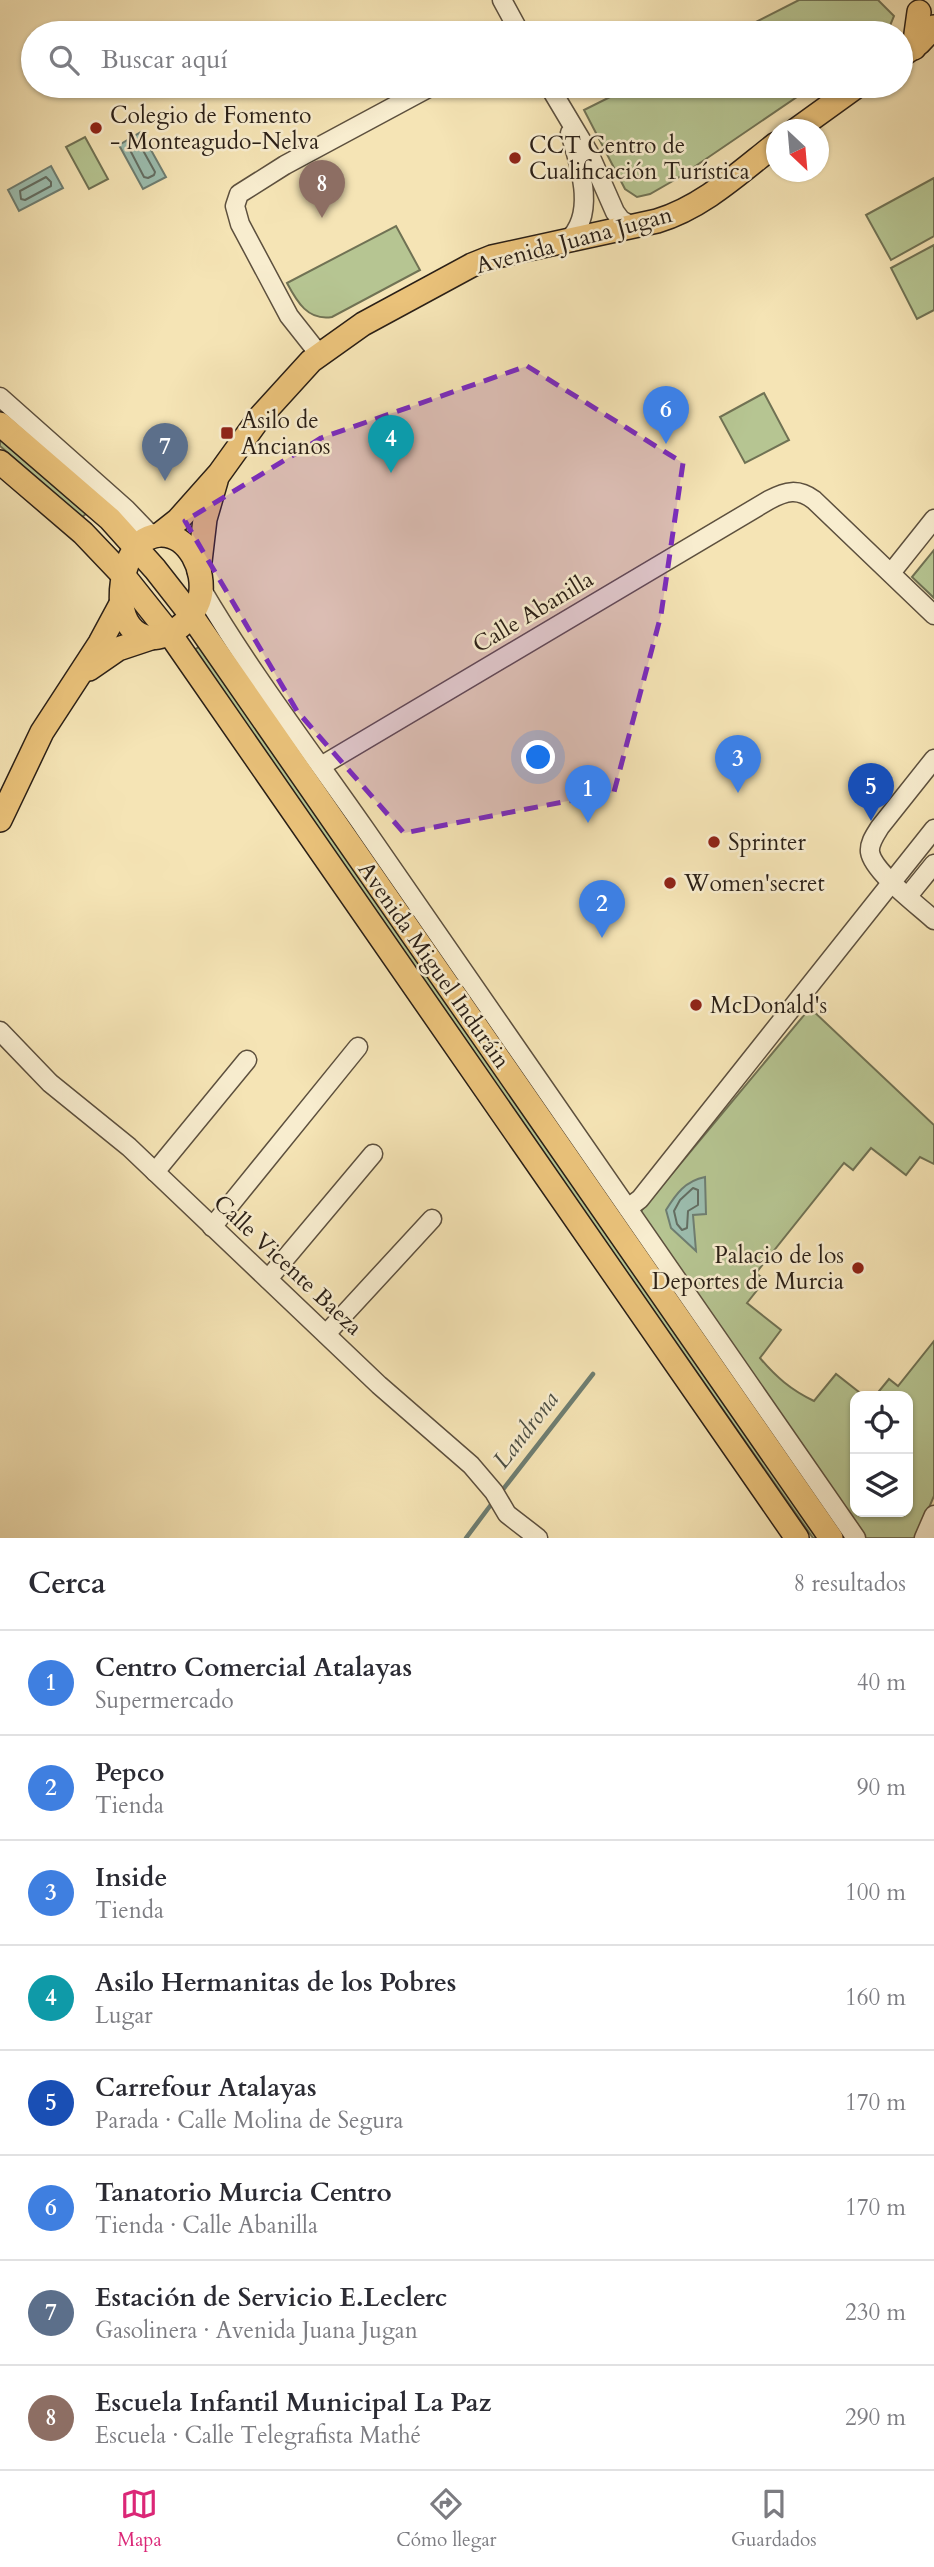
<!DOCTYPE html>
<html lang="es">
<head>
<meta charset="utf-8">
<style>
	body { margin:0; font-family:Cardo,serif; background:#f7f7f7; color:#2b2b33 }
	.controls { position:absolute; right:21px; bottom:21px; display:grid; overflow:hidden; border-radius:14px; box-shadow:0 2px 5px #0004 }
	.controls button { width:63px; height:63px; display:grid; place-items:center; padding:0; border:0; border-bottom:2px solid #e1e1e2; background:#fff; color:#2b2b33; font:35px sans-serif }
	.compass { position:absolute; left:766px; top:119px; width:63px; height:63px; border-radius:50%; background:#fff; box-shadow:0 2px 5px #0004; rotate:154deg }
	.you { position:absolute; left:539px; top:758px; width:24px; height:24px; margin:-18px; border:5px solid #fff; border-radius:50%; background:#1a73e8; box-shadow:0 0 0 10px #1a73e833 }
	.badge { display:grid; place-items:center; width:46px; height:46px; border-radius:50%; background:#db2777; color:#fff; font-size:23px; font-weight:700 }
	.pin { position:absolute; translate:-50% -58px; filter:drop-shadow(0 2px 4px #0008) }
	.pin::after { content:''; position:absolute; top:37px; width:24px; height:21px; background:inherit; clip-path:polygon(0 0,100% 0,50% 100%) }
	.list { margin:0; padding:0; list-style:none }
	h2 { display:flex; justify-content:space-between; align-items:center; height:91px; margin:0; padding:0 28px; font-size:30px }
	h2 small { font-size:23px; font-weight:400; color:#7c7c81 }
	.list li { display:grid; grid-template-columns:46px 1fr auto; gap:21px; align-items:center; box-sizing:border-box; height:105px; padding:0 28px; border-top:2px solid #e1e1e2 }
	.list b { display:block; font-size:26px; white-space:nowrap }
	.list p { margin:0; font-size:23px; white-space:nowrap; color:#7c7c81 }
	.list em { font-size:23px; font-style:normal; color:#7c7c81 }
	.icon { flex:none; width:38px; height:38px; fill:none; stroke:currentColor; stroke-width:2; stroke-linecap:round; stroke-linejoin:round }
	.map { position:relative; flex:none; width:934px; height:1538px; overflow:hidden }
	.search { position:absolute; background:#fff; box-shadow:0 2px 5px #0004; left:21px; right:21px; top:21px; height:77px; display:flex; align-items:center; gap:18px; box-sizing:border-box; padding:0 24px; border-radius:38px; color:#7c7c81; font-size:26px }
	.sheet { height:931px; background:#fff }
	nav { display:flex; justify-content:space-around; align-items:center; box-sizing:border-box; height:98px; border-top:2px solid #e1e1e2; background:#fff; font-size:19px; color:#7c7c81 }
	nav a { display:grid; justify-items:center; gap:4px }
	nav .on { color:#db2777 }
	.map>svg:first-child { display:block }
	.green { fill:#b6c592; stroke:#707254; stroke-width:2 }
	.water { fill:#9cbeb0; stroke:#6e7e72; stroke-width:2 }
	.lines { fill:none; stroke-linecap:round; stroke-linejoin:round }
	.shore { stroke:#636e63; stroke-width:2 }
	.stream { stroke:#6e7e72; stroke-width:4.5 }
	.minor-casing { stroke:#5d503e; stroke-width:21 }
	.major-casing { stroke:#2a1f16; stroke-width:26 }
	.minor { stroke:#f8edcf; stroke-width:18 }
	.major { stroke:#eac27a; stroke-width:23 }
	.marked { fill:#7b2cbf; fill-opacity:0.2; stroke:#7b2cbf; stroke-width:5; stroke-dasharray:14 9; stroke-linejoin:round }
	.poi-dot { fill:#8f2418; stroke:#f8edcf; stroke-width:2.5 }
	.labels { text-anchor:middle; dominant-baseline:central; stroke-width:5; stroke-linejoin:round; paint-order:stroke }
	.poi-label { font-size:23px; fill:#2a1f16; stroke:#f8edcf; text-anchor:start }
	.street-label { font-size:23px; fill:#2a1f16; stroke:#f8edcf }
	.water-label { font-size:24px; font-style:italic; fill:#4c4f44; stroke:#f8edcf }
</style>
</head>
<body>
<div class="map">
<svg width="934" height="1538" viewBox="0 0 934 1538">
	<rect width="100%" height="100%" fill="#f5e4b5"/>
	<filter id="stains"><feTurbulence type="fractalNoise" baseFrequency=".00286" numOctaves="4"/><feColorMatrix values="0 0 0 0 .2 0 0 0 0 .09 0 0 0 0 .02 0 0 0 .5 -.17"/></filter>
	<radialGradient id="worn" r=".72"><stop offset=".6" stop-color="#630" stop-opacity="0"/><stop offset="1" stop-color="#630" stop-opacity=".3"/></radialGradient>
	<g class="green">
		<polygon points="799,0 878,0 894,16 887,33 734,33"/>
		<polygon points="632,86 813,86 678,178 650,194 637,197 625,189 584,110"/>
		<polygon points="85,137 108,179 89,189 66,147"/>
		<polygon points="934,178 934,236 891,260 866,215"/>
		<path d="M396,226L420,270L332,317C308,321 297,302 287,283Z"/>
		<polygon points="934,245 934,310 917,319 891,268"/>
		<polygon points="764,393 789,440 745,463 720,417"/>
		<polygon points="0,439 87,513 81,518 0,446"/>
		<polygon points="934,550 934,598 912,577"/>
		<polygon points="202,645 821,1538 813,1538 510,1106 194,650"/>
		<path d="M810,1008L934,1125V1164L920,1157L906,1175L871,1148L853,1170L844,1163L756,1273L765,1280L747,1303L781,1330L760,1358C776,1377 791,1390 814,1401L836,1374L864,1396H855V1512H908V1396H875L889,1379L898,1386L934,1341V1496L916,1538H863L646,1226L641,1211Z"/>
	</g>
	<g class="water">
		<polygon points="141,132 166,177 143,189 119,145"/>
		<polygon points="51,166 63,188 19,211 8,190"/>
		<path d="M705,1177L706,1214L693,1215L696,1251L671,1228L666,1210C676,1194 685,1181 705,1177Z"/>
	</g>
	<g class="lines">
		<g class="shore">
			<polygon points="136,143 140,145 155,172 154,175 148,178 144,177 130,150 130,147"/>
			<polygon points="46,177 51,182 51,186 25,200 21,199 20,191"/>
			<polygon points="693,1188 698,1190 698,1205 688,1211 687,1228 682,1230 677,1224 674,1211 680,1200"/>
		</g>
		<g class="stream">
			<polyline points="501,1492 593,1374"/>
			<polyline points="466,1538 490,1506"/>
		</g>
		<g class="minor-casing">
			<g id="minor">
				<polyline points="502,0 520,33"/>
				<polyline points="549,86 589,153 615,212 621,220 632,226"/>
				<path d="M567,241C597,215 580,166 570,133"/>
				<polyline points="319,354 289,316 240,224 235,206 239,194 285,165 432,86"/>
				<polyline points="0,397 126,509 152,536"/>
				<polyline points="891,573 934,519"/>
				<path d="M201,588C250,672 310,750 365,829L856,1538"/>
				<path d="M934,759L880,827C875,835 869,843 870,852C873,872 919,906 934,920"/>
				<path d="M321,766L769,500C786,491 798,488 814,500L934,615"/>
				<polyline points="908,896 934,864"/>
				<polyline points="0,1031 50,1083 129,1147 379,1385 471,1465 494,1492 507,1514 538,1538"/>
				<polyline points="155,1172 247,1060"/>
				<polyline points="628,1208 640,1199 934,829"/>
				<polyline points="212,1227 358,1047"/>
				<polyline points="268,1279 373,1154"/>
				<polyline points="326,1334 432,1219"/>
				<polyline points="924,1538 934,1515"/>
			</g>
		</g>
		<g class="major-casing">
			<g id="major">
				<polyline points="914,48 919,12"/>
				<polyline points="901,56 919,43 934,27"/>
				<polyline points="796,130 857,86"/>
				<polyline points="0,424 110,519 155,569 191,615 831,1538"/>
				<polyline points="0,462 83,533 123,575 170,634 797,1538"/>
				<path d="M159,535L178,520L219,474L260,417L311,361L363,324L472,265L492,257L657,221C703,207 739,173 776,144"/>
				<path d="M159,535C189,533 206,572 200,597C194,621 163,647 139,634C111,619 120,562 140,543C146,538 152,536 159,535Z"/>
				<polyline points="199,570 205,519 216,481"/>
				<polyline points="89,669 118,649 151,638"/>
				<polyline points="0,820 42,732 100,643 121,604"/>
			</g>
		</g>
		<use href="#minor" class="minor"/>
		<use href="#major" class="major"/>
	</g>
	<path class="marked" d="M527,366L683,463L661,615L614,792L404,833L297,711L185,521L321,438Z"/>
	<g class="poi-dot">
		<circle cx="96" cy="128" r="7"/>
		<circle cx="515" cy="158" r="7"/>
		<rect x="220" y="426" width="14" height="14" rx="3.5"/>
		<circle cx="714" cy="842" r="7"/>
		<circle cx="670" cy="883" r="7"/>
		<circle cx="696" cy="1005" r="7"/>
		<circle cx="858" cy="1268" r="7"/>
	</g>
	<g class="labels">
		<g class="poi-label">
			<text x="110" y="115">Colegio de Fomento<tspan x="110" dy="26">- Monteagudo-Nelva</tspan></text>
			<text x="529" y="145">CCT Centro de<tspan x="529" dy="26">Cualificación Turística</tspan></text>
			<text x="241" y="420">Asilo de<tspan x="241" dy="26">Ancianos</tspan></text>
			<text x="728" y="842">Sprinter</text>
			<text x="684" y="883">Women'secret</text>
			<text x="710" y="1005">McDonald's</text>
			<text x="844" y="1255" text-anchor="end">Palacio de los<tspan x="844" dy="26">Deportes de Murcia</tspan></text>
		</g>
		<g class="street-label">
			<text transform="translate(574 240) rotate(-15)">Avenida Juana Jugan</text>
			<text transform="translate(533 612) rotate(-31)">Calle Abanilla</text>
			<text transform="translate(434 965) rotate(55)">Avenida Miguel Induráin</text>
			<text transform="translate(288 1265) rotate(43)">Calle Vicente Baeza</text>
		</g>
		<g class="water-label">
			<text transform="translate(526 1430) rotate(-52)">Landrona</text>
		</g>
	</g>
	<rect width="100%" height="100%" filter="url(#stains)"/>
	<rect width="100%" height="100%" fill="url(#worn)"/>
</svg>
<div class="controls">
<button><svg class="icon" aria-label="locate" viewBox="0 0 24 24"><circle cx="12" cy="12" r="6"/><path d="M12 2v4M12 18v4M2 12h4M18 12h4"/></svg></button>
<button><svg class="icon" aria-label="layers" viewBox="0 0 24 24"><path d="M12 4l9 5-9 5-9-5zM3 14l9 5 9-5"/></svg></button>
</div>
<svg class="compass" viewBox="-18 -18 36 36"><path d="M0-13l5 13h-10z" fill="#e53935"/><path d="M0 13l5-13h-10z" fill="#7c7c81"/></svg>
<div class="you"></div>
<div class="pin badge" style="left:588px;top:823px;background:#3f7fe0">1</div>
<div class="pin badge" style="left:602px;top:938px;background:#3f7fe0">2</div>
<div class="pin badge" style="left:738px;top:793px;background:#3f7fe0">3</div>
<div class="pin badge" style="left:391px;top:473px;background:#0f9aa8">4</div>
<div class="pin badge" style="left:871px;top:821px;background:#1a4fb4">5</div>
<div class="pin badge" style="left:666px;top:444px;background:#3f7fe0">6</div>
<div class="pin badge" style="left:165px;top:481px;background:#5c6f8a">7</div>
<div class="pin badge" style="left:322px;top:218px;background:#8d6e63">8</div>
<div class="search"><svg class="icon" aria-label="search" viewBox="0 0 24 24"><circle cx="10" cy="10" r="6"/><path d="M15 15l6 6"/></svg>Buscar aquí</div>
</div>
<section class="sheet">
<h2>Cerca<small>8 resultados</small></h2>
<ul class="list">
<li><span class="badge" style="background:#3f7fe0">1</span><div><b>Centro Comercial Atalayas</b><p>Supermercado</p></div><em>40 m</em></li>
<li><span class="badge" style="background:#3f7fe0">2</span><div><b>Pepco</b><p>Tienda</p></div><em>90 m</em></li>
<li><span class="badge" style="background:#3f7fe0">3</span><div><b>Inside</b><p>Tienda</p></div><em>100 m</em></li>
<li><span class="badge" style="background:#0f9aa8">4</span><div><b>Asilo Hermanitas de los Pobres</b><p>Lugar</p></div><em>160 m</em></li>
<li><span class="badge" style="background:#1a4fb4">5</span><div><b>Carrefour Atalayas</b><p>Parada · Calle Molina de Segura</p></div><em>170 m</em></li>
<li><span class="badge" style="background:#3f7fe0">6</span><div><b>Tanatorio Murcia Centro</b><p>Tienda · Calle Abanilla</p></div><em>170 m</em></li>
<li><span class="badge" style="background:#5c6f8a">7</span><div><b>Estación de Servicio E.Leclerc</b><p>Gasolinera · Avenida Juana Jugan</p></div><em>230 m</em></li>
<li><span class="badge" style="background:#8d6e63">8</span><div><b>Escuela Infantil Municipal La Paz</b><p>Escuela · Calle Telegrafista Mathé</p></div><em>290 m</em></li>
</ul>
</section>
<nav>
<a class="on"><svg class="icon" aria-label="map" viewBox="0 0 24 24"><path d="M3 6l6-2 6 2 6-2v14l-6 2-6-2-6 2zM9 4v14M15 6v14"/></svg>Mapa</a>
<a><svg class="icon" aria-label="directions" viewBox="0 0 24 24"><path d="M12 3l9 9-9 9-9-9zM9 14v-3h6M13 9l2 2-2 2"/></svg>Cómo llegar</a>
<a><svg class="icon" aria-label="saved" viewBox="0 0 24 24"><path d="M7 4h10v16l-5-4-5 4z"/></svg>Guardados</a>
</nav>
</body>
</html>
